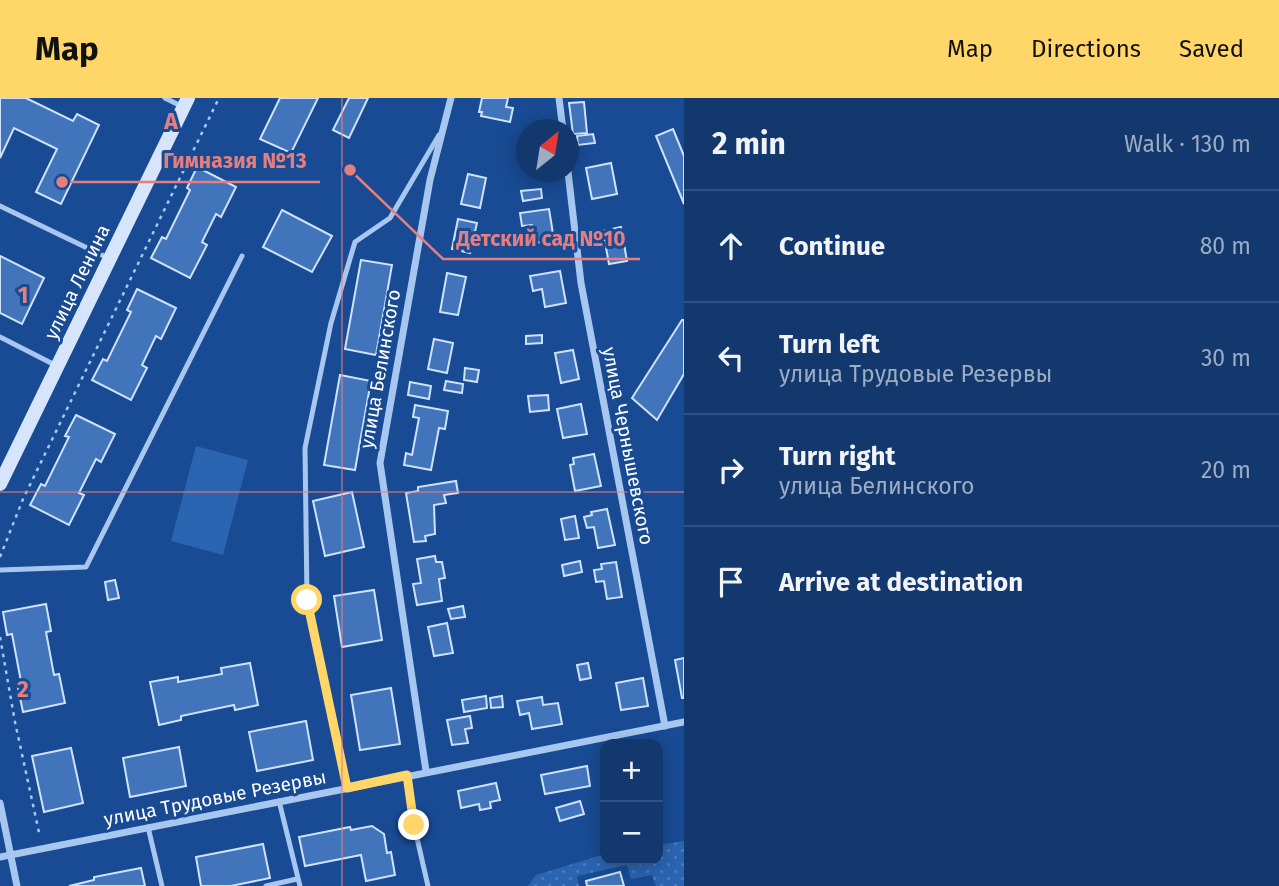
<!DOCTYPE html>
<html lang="en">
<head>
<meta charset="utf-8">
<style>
	body { margin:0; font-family:"Fira Sans",sans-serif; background:#1b3f73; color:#f1f3f6 }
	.controls { position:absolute; right:21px; bottom:21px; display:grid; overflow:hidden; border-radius:14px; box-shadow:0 4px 18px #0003 }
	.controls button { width:63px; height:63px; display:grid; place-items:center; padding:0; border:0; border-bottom:2px solid #315281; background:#12386e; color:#f1f3f6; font:35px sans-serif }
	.compass { position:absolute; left:516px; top:21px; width:63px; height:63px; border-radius:50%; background:#12386e; box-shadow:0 4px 18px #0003; rotate:30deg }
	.stop { position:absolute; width:21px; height:21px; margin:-16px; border:5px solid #ffd667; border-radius:50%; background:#fff }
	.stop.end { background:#ffd667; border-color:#fff; box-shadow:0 2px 7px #0008 }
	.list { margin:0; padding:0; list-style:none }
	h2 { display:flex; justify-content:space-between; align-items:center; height:91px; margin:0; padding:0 28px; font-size:30px }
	h2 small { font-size:23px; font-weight:400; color:#9cacc2 }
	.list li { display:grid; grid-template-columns:46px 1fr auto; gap:21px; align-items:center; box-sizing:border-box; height:112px; padding:0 28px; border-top:2px solid #315281 }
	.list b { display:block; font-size:26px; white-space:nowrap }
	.list p { margin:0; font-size:23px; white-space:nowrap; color:#9cacc2 }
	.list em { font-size:23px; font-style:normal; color:#9cacc2 }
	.icon { flex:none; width:38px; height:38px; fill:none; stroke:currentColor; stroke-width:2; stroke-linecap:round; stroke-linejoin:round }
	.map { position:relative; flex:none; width:684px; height:788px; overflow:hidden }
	header { display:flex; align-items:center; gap:42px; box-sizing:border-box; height:98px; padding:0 35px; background:#ffd667; color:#111 }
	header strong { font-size:33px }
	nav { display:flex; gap:38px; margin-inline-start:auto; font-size:24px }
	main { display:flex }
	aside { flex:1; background:#12386e }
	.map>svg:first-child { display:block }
	.grass { fill:url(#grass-dots) }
	.pitch { fill:#2b64b1 }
	.building { fill:#4174ba; stroke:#cfe2fb; stroke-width:2 }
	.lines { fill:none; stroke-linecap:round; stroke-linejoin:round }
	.path { stroke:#a8c7f0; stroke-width:2.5; stroke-dasharray:3.5 5; stroke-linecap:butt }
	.lane { stroke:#a8c7f0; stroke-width:5 }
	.street { stroke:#a8c7f0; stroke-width:7 }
	.secondary { stroke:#d6e5fb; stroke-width:14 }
	.route { stroke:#ffd667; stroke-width:9 }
	.grid { fill:none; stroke:#e67e7e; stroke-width:2; stroke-opacity:0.55 }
	.labels { text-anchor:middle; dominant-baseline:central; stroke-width:6; stroke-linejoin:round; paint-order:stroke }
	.street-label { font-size:19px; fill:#fff; stroke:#184b93 }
	.grid-label { font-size:23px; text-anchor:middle; font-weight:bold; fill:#e67e7e; stroke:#184b93; stroke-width:6; stroke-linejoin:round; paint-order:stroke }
	.leader { fill:none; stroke:#e67e7e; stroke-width:2.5 }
	.callout-dot { fill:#e67e7e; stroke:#184b93; stroke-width:2.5 }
	.callout-label { font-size:21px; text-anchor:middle; font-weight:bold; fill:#e67e7e; stroke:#184b93; stroke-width:6; stroke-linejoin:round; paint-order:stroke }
</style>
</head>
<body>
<header>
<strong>Map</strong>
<nav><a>Map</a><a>Directions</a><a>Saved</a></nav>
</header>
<main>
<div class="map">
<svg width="684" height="788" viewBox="0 0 684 788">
	<defs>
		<pattern id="grass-dots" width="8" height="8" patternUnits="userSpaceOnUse" patternTransform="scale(1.75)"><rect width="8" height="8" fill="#2b64b1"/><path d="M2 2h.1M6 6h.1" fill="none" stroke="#4b7bbd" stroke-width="1.8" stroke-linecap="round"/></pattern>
	</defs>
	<rect width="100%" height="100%" fill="#184b93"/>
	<polygon class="grass" points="684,743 684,788 656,788 652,777 631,781 627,767 577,778 579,788 528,788 536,777 605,756 605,762 658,762 658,747"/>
	<polygon class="pitch" points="196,348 248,362 223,457 171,443"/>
	<g class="building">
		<polygon points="0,0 26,0 73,23 77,16 99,27 61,106 36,94 57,51 14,30 0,60"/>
		<polygon points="280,0 318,0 291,55 260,41"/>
		<polygon points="349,0 368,0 349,40 333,32"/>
		<polygon points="482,0 508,0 506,9 513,10 510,24 481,18 482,14 479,14"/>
		<polygon points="584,4 587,35 573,36 569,5"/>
		<polygon points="673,31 684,58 684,106 656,38"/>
		<polygon points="593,36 595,45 578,47 577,38"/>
		<polygon points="611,65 617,96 592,101 586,70"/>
		<polygon points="197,69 236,89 221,119 216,116 202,144 207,147 190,180 151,160 162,139 166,141 190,92 187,90"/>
		<polygon points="468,76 486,80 480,110 461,106"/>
		<polygon points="541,91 542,100 523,103 521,93"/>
		<polygon points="549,111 554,142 535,145 532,127 522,128 520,115"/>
		<polygon points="282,112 332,138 312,174 263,149"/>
		<polygon points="458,121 477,125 470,155 452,151"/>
		<polygon points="621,129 627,163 609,166 603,133"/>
		<polygon points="0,158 44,180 22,226 0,215"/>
		<polygon points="361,162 392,167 376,257 345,251"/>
		<polygon points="560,173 566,205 545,209 542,191 533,193 530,178"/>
		<polygon points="447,175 466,179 458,217 440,214"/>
		<polygon points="137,191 176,210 161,241 156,238 142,267 147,270 131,302 92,282 103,261 107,263 131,214 127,212"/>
		<polygon points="682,222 684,222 684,276 657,322 632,300"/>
		<polygon points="542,237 542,245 526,246 526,238"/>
		<polygon points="434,241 453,245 447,275 428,271"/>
		<polygon points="573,252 579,281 561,285 555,255"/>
		<polygon points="465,270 479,272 477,284 464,282"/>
		<polygon points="340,277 371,283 355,372 324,367"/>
		<polygon points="446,283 463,286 462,295 444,292"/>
		<polygon points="410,284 431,288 429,301 408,297"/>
		<polygon points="548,297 549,312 530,314 528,298"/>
		<polygon points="581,306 587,336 563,340 557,311"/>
		<polygon points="415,307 448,313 445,331 439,330 431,372 404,367 406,355 412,357 419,320 413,319"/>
		<polygon points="76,317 115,336 101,364 96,361 79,395 84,397 69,427 30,407 41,386 45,388 69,339 65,338"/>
		<polygon points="594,356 601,388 575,393 570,367 574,366 573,360"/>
		<polygon points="456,383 458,395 444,397 446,405 434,407 435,436 425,438 426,443 414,444 406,395 418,393 418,389"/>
		<polygon points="352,394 364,449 325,458 313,403"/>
		<polygon points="607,411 615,447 598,450 594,429 587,430 584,419 592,417 591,414"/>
		<polygon points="575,418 579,440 565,442 561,421"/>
		<polygon points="435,458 436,464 442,464 445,480 439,481 442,503 417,507 413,486 421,485 417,461"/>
		<polygon points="580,463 582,474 564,478 562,467"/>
		<polygon points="616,464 622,499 607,501 604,483 596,484 594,472 602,471 601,466"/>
		<polygon points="115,482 119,500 108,502 105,484"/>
		<polygon points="374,492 382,542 342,549 334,498"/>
		<polygon points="46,506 51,533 46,534 54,577 59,576 65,605 23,614 18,590 22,589 12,536 7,537 3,514"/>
		<polygon points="463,508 465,519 451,521 448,511"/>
		<polygon points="447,525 453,555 434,558 428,529"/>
		<polygon points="684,560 684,600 682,600 675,562"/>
		<polygon points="250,565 258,607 235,612 234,607 181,618 181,622 159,627 150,584 178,579 178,584 222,576 221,570"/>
		<polygon points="588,565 591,580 580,582 577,567"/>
		<polygon points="643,580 648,608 621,612 616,585"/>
		<polygon points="391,590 400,646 360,652 351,597"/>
		<polygon points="486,598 487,610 464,614 462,602"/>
		<polygon points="502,598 503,609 491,610 490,600"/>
		<polygon points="542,599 543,607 558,605 562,626 532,631 529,615 520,617 517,603"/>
		<polygon points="470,618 472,630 465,631 468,645 452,647 447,622"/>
		<polygon points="306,623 313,662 257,673 249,634"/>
		<polygon points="179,649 186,688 130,699 123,660"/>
		<polygon points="71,650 83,705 44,714 32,658"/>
		<polygon points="587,668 590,688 545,696 541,677"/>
		<polygon points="496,685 500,702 490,704 491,710 480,712 479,706 461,710 458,693"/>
		<polygon points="580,703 584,716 560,723 556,710"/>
		<polygon points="372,728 384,736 387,755 391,754 395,777 366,783 361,757 305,768 299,739 350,729 351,732"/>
		<polygon points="263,746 270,780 231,788 201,788 196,759"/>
		<polygon points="141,770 145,788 69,788 94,782 94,779"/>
		<polygon points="620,774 624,788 587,788 586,783"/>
	</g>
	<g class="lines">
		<g class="path">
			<polyline points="0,459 23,401 219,0"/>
			<polyline points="0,539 15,624 40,739"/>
		</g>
		<g class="lane">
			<polyline points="165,0 181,8"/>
			<polyline points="0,108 108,160"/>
			<polyline points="0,239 57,268"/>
			<polyline points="0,472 86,469 242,158"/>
			<polyline points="407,677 414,727 428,788"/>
			<polyline points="347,690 307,501 305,350 331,225 355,144 390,120 439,37"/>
			<polyline points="279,703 300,788"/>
			<polyline points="148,729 162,788"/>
			<polyline points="266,788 297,781"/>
		</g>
		<g class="street">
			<polyline points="559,0 563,32"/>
			<polyline points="568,74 581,185 665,628"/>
			<polyline points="426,673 380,365 430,82 451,0"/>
			<polyline points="0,705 17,788"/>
			<polyline points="0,759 684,624"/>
		</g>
		<polyline class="secondary" points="0,386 188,0"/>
	</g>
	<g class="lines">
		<polyline class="route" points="307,502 347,690 407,677 414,727"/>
	</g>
	<path class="grid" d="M342,0V788M0,394H684"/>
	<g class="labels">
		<g class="street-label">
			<text transform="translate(77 184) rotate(-64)">улица Ленина</text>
			<text transform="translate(380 271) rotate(-80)">улица Белинского</text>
			<text transform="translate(628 348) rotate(79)">улица Чернышевского</text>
			<text transform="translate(215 700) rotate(-11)">улица Трудовые Резервы</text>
		</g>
	</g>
	<g class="grid-label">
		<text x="171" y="31">A</text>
		<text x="23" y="205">1</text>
		<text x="23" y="599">2</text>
	</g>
	<path class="leader" d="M62 84L149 84H320M350 72L443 161H640"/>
	<g class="callout-dot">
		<circle cx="62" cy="84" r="7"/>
		<circle cx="350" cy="72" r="7"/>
	</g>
	<g class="callout-label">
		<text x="235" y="70">Гимназия №13</text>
		<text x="541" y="148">Детский сад №10</text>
	</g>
</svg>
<div class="controls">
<button>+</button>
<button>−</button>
</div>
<svg class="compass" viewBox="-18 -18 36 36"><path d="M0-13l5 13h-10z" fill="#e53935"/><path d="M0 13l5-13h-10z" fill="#9cacc2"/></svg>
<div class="stop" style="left:307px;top:502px"></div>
<div class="stop end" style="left:414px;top:727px"></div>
</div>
<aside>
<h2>2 min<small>Walk · 130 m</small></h2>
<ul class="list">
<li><svg class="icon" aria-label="ahead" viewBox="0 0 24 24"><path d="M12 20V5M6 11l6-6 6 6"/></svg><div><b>Continue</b></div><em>80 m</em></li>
<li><svg class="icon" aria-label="left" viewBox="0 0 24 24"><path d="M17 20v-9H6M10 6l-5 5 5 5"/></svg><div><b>Turn left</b><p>улица Трудовые Резервы</p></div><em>30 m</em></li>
<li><svg class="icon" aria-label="right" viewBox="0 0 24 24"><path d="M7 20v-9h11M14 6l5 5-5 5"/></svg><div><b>Turn right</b><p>улица Белинского</p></div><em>20 m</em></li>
<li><svg class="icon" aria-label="arrive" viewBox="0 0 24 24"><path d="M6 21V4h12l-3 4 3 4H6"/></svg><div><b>Arrive at destination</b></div></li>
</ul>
</aside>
</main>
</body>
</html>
